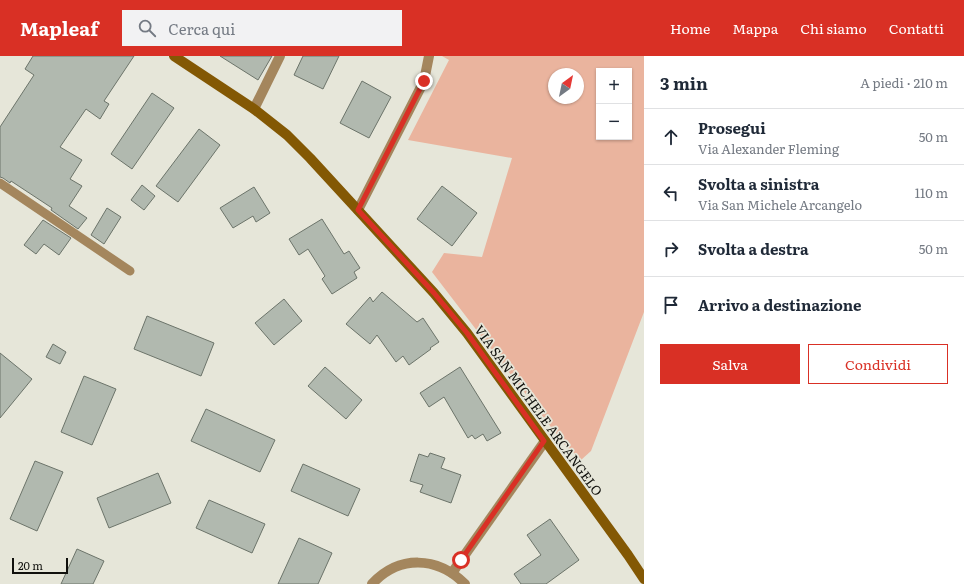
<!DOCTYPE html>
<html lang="it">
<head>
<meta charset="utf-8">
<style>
	body { margin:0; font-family:Literata,serif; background:#f2f2f3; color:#1f2937 }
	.controls { position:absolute; right:12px; top:12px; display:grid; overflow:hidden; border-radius:0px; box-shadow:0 1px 3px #0004 }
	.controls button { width:36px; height:36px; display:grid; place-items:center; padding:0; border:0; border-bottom:1px solid #e0e1e3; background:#fff; color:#1f2937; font:20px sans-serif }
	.compass { position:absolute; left:548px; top:12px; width:36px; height:36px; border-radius:50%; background:#fff; box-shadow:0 1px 3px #0004; rotate:33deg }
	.scale { position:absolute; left:12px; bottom:10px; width:56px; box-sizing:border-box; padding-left:4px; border:2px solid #10100c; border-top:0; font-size:11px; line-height:14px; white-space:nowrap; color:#10100c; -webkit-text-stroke:3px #e6e6d9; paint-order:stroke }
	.stop { position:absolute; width:12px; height:12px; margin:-9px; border:3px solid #d93025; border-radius:50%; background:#fff }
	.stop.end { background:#d93025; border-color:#fff; box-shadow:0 1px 4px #0008 }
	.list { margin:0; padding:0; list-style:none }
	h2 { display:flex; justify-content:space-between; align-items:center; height:52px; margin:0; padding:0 16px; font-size:17px }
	h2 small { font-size:13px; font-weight:400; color:#747a83 }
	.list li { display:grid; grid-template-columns:26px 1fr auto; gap:12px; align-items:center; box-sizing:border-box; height:56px; padding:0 16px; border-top:1px solid #e0e1e3 }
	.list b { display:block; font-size:15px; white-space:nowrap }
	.list p { margin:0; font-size:13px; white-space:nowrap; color:#747a83 }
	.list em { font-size:13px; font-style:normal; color:#747a83 }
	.actions { display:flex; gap:8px; padding:12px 16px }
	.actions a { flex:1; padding:9px 0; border:1px solid #d93025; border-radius:0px; text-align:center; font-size:14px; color:#d93025 }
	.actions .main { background:#d93025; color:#fff }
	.icon { flex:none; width:22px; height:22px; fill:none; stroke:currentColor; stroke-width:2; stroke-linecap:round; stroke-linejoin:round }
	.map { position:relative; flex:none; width:644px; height:528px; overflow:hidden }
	header { display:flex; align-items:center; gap:24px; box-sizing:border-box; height:56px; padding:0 20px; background:#d93025; color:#fff }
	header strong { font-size:19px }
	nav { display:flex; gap:22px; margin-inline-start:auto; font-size:14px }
	.search { width:280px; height:36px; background:#f2f2f3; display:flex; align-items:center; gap:10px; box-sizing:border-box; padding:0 14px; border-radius:0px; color:#747a83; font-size:15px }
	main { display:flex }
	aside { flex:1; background:#fff }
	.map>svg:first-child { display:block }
	.green { fill:#eab49e; fill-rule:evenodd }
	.building { fill:#b1b9af; stroke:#6c746a }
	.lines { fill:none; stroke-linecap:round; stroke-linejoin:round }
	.service { stroke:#a4865d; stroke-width:9 }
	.minor { stroke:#a4865d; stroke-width:10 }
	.secondary { stroke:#835804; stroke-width:10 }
	.route { stroke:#d93025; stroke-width:5 }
	.labels { text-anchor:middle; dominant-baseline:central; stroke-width:3.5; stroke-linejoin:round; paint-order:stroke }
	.street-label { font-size:13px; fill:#10100c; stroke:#e6e6d9 }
</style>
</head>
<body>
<header>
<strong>Mapleaf</strong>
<div class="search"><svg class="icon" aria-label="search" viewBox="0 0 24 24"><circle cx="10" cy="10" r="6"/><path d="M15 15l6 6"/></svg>Cerca qui</div>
<nav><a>Home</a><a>Mappa</a><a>Chi siamo</a><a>Contatti</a></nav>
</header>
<main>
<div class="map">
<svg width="644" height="528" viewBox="0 0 644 528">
	<rect width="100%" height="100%" fill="#e6e6d9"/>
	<path class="green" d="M442,0H644V256L591,395L581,404L564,388L432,216L444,197L482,201L512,102L408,84L449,4ZM599,15H629V81H599ZM554,18H578V42H554Z"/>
	<g class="building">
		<polygon points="33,0 134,0 104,45 109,48 100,63 86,53 60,91 82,104 70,123 82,130 69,150 87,162 78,173 51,154 52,152 11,125 10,127 3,122 0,121 0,71 34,19 25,13"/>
		<polygon points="220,0 272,0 258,24"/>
		<polygon points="303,0 339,0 323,33 294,19"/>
		<polygon points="362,25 391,41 369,82 340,67"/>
		<polygon points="152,37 174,52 132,113 111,98"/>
		<polygon points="199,73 220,89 178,146 156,130"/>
		<polygon points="142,129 155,140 144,154 131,144"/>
		<polygon points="442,130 477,157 452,190 417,163"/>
		<polygon points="254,131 270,157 256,166 253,160 233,172 220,152"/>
		<polygon points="107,152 121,161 104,188 91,179"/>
		<polygon points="322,163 344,198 349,195 360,212 354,216 357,222 332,238 322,223 325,220 308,193 299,199 289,183"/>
		<polygon points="43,164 71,182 59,199 44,188 36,198 24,189"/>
		<polygon points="382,236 417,266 423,262 439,286 430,292 431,293 409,309 403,300 396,306 377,279 370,288 346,268 370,241 373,246"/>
		<polygon points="284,243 302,265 274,289 255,267"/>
		<polygon points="147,260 214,287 201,320 134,293"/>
		<polygon points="53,288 66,296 60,308 46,301"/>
		<polygon points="0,297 32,323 0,362"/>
		<polygon points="325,311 362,344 346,363 308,330"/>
		<polygon points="460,311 501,377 487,385 483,378 475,383 472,379 468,382 444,341 429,351 420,337"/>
		<polygon points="84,320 116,333 92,389 61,376"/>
		<polygon points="206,353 275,384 260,416 191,385"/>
		<polygon points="430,397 445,402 441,412 461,419 451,447 420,436 423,429 410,425 419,398 428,401"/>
		<polygon points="35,405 63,416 37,475 10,463"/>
		<polygon points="303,408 360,433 348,460 291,435"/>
		<polygon points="158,417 171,447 109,472 97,442"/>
		<polygon points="209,444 265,468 252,497 196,472"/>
		<polygon points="550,463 579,504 546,528 521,528 514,518 541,499 527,479"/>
		<polygon points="299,482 332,497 318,528 278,528"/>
		<polygon points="77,493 104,505 93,528 61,528"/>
	</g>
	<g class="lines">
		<polyline class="service" points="0,127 130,215"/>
		<g class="minor">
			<polyline points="254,53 280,0"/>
			<polyline points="358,154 424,25 429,0"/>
			<polyline points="452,517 545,385"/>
			<path d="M372,528C399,499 437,500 465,528"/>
		</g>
		<polyline class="secondary" points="174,0 254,53 287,79 310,102 434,237 467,277 628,499 644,523"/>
	</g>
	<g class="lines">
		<polyline class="route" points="424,25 358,154 434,237 467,277 544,385 461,504"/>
	</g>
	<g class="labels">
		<g class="street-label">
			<text transform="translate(539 354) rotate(54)">VIA SAN MICHELE ARCANGELO</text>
		</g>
	</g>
</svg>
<div class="controls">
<button>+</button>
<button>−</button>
</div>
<svg class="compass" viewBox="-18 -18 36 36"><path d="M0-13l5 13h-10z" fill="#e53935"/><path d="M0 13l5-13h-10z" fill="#747a83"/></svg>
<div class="scale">20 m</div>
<div class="stop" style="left:461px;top:504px"></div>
<div class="stop end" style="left:424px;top:25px"></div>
</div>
<aside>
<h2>3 min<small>A piedi · 210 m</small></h2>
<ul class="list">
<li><svg class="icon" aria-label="ahead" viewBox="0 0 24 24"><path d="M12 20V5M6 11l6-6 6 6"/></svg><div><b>Prosegui</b><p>Via Alexander Fleming</p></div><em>50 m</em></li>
<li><svg class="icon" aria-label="left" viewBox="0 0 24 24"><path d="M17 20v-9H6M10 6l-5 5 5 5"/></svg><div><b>Svolta a sinistra</b><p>Via San Michele Arcangelo</p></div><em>110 m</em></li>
<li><svg class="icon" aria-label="right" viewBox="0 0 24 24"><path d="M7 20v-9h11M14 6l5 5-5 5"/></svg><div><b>Svolta a destra</b></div><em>50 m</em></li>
<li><svg class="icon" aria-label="arrive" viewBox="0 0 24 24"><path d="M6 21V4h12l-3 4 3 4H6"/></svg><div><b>Arrivo a destinazione</b></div></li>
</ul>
<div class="actions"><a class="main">Salva</a><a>Condividi</a></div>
</aside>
</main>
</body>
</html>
